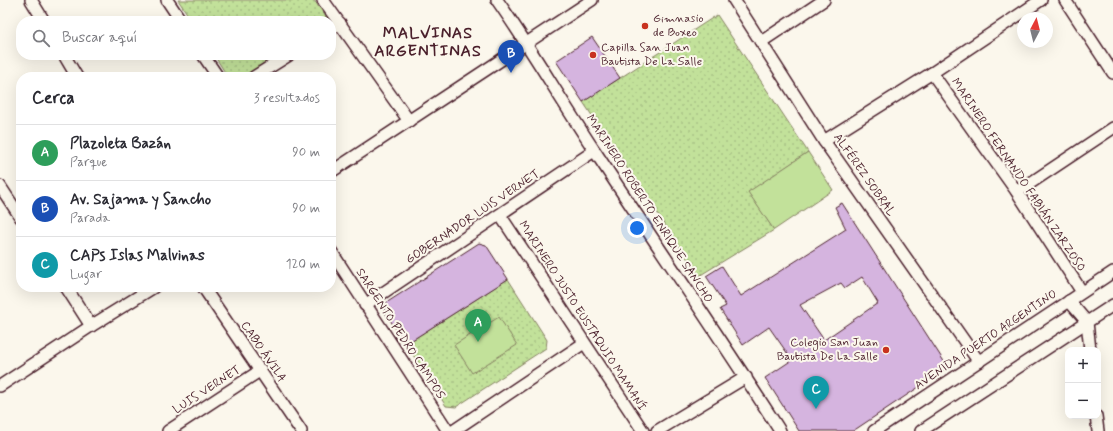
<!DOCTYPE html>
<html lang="es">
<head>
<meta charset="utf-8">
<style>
	body { margin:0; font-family:Mynerve,sans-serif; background:#f7f7f7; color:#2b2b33 }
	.controls { position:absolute; right:12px; bottom:12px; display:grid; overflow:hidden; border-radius:8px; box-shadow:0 4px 16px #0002 }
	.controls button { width:36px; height:36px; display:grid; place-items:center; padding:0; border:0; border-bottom:1px solid #e1e1e2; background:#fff; color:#2b2b33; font:20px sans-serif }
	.compass { position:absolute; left:1017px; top:12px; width:36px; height:36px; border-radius:50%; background:#fff; box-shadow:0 4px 16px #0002; rotate:7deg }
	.you { position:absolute; left:637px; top:228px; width:14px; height:14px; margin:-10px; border:3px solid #fff; border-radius:50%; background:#1a73e8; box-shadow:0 0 0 6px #1a73e833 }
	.badge { display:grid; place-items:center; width:26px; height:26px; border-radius:50%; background:#7c3aed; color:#fff; font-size:13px; font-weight:700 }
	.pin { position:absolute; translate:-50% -33px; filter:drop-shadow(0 1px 2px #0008) }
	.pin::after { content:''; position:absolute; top:21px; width:14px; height:12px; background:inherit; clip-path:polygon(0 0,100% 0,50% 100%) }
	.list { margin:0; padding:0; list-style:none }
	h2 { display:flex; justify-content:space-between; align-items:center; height:52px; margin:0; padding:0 16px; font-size:17px }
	h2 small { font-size:13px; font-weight:400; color:#7c7c81 }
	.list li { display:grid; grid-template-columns:26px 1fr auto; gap:12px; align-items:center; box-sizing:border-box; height:56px; padding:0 16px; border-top:1px solid #e1e1e2 }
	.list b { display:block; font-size:15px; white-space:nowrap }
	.list p { margin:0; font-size:13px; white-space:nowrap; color:#7c7c81 }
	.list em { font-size:13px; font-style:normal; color:#7c7c81 }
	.icon { flex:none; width:22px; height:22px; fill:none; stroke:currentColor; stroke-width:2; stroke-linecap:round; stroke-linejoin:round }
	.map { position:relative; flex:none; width:1113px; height:431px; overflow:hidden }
	.search { position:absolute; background:#fff; box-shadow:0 4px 16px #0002; left:16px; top:16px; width:320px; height:44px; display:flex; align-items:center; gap:10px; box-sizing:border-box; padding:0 14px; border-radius:16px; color:#7c7c81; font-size:15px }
	.panel { position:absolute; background:#fff; box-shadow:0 4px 16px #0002; left:16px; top:72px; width:320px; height:220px; border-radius:16px }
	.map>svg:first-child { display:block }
	.park { fill:url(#park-dots); stroke:#868062 }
	.pitch { fill:#c2e19a; stroke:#868062 }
	.building { fill:#d5b4df; stroke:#4a1f2b; fill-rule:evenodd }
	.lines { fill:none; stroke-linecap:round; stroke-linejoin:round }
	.street-casing { stroke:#4a1f2b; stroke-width:14 }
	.street { stroke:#fbf7ec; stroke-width:11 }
	.poi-dot { fill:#c8321e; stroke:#fbf7ec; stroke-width:1.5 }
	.labels { text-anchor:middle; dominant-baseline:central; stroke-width:4; stroke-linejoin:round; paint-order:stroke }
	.poi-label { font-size:12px; fill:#4a1f2b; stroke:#fbf7ec; text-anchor:start }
	.street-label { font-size:12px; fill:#4a1f2b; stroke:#fbf7ec }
	.district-label { font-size:16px; font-weight:bold; letter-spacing:1px; fill:#4a1f2b; stroke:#fbf7ec }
</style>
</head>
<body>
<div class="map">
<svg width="1113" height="431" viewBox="0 0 1113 431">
	<defs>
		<pattern id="park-dots" width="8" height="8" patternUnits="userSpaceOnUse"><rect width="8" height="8" fill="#c2e19a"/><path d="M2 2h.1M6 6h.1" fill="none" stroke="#a8c185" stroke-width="1.8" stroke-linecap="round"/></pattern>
	</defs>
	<rect width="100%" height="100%" fill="#fbf7ec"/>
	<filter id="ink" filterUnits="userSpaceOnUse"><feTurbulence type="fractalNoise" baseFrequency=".025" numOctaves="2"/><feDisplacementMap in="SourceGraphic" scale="8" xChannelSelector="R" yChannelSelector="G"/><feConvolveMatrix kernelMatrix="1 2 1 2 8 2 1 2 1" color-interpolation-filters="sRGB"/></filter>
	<g filter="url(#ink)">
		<g class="park">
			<polygon points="178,0 314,0 329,21 192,21"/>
			<polygon points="717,15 808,152 749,192 774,230 699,276 583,102"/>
			<polygon points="214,55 277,55 243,77 228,77"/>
			<polygon points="508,279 547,340 546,348 456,407 446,406 406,344"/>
		</g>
		<g class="pitch">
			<polygon points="808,152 833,190 774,230 748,192"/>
			<polygon points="499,317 517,345 472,373 454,345"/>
		</g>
		<g class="building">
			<polygon points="592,37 620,78 583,102 556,61"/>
			<path d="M842,203L945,363L943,371L853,431H799L765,378L792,360L769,327L743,345L720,309L726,306L706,276L722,266L741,296L846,229L835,207ZM862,277L878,303L824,340L800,305L841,283L845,288Z"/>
			<polygon points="479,243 486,245 508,279 406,344 384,311 386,303"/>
		</g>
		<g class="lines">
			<g class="street-casing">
				<g id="street">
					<polyline points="31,0 44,21"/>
					<polyline points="167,0 181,21"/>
					<polyline points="323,0 409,121"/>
					<path d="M497,0C532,50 562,102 596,153C657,246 720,337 780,431"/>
					<polyline points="734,0 824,141 979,362"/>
					<polyline points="1065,0 1113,73"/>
					<polyline points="331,29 340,23"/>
					<polyline points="761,42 824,0"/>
					<polyline points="64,55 77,77"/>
					<polyline points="203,55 218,77"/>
					<polyline points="932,73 1017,192 1082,292"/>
					<polyline points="254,77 289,55"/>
					<polyline points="824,141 932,73 1041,0"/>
					<polyline points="331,172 592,0"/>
					<polyline points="0,186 21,218"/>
					<polyline points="1017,192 1113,128"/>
					<polyline points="500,215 643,431"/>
					<polyline points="331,251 448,431"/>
					<polyline points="66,287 91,326"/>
					<polyline points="203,287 301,431"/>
					<polyline points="1069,301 1087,322 1090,350"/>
					<polyline points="365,305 594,151"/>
					<polyline points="0,386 91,326 154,287"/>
					<polyline points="1096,416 1098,431"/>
					<polyline points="168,431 261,370"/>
					<polyline points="453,431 584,343"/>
					<polyline points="657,431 746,377"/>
					<polyline points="874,431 1113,272"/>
					<polyline points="921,431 1113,305"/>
				</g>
			</g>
			<use href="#street" class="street"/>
		</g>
	</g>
	<g class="poi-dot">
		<circle cx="645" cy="26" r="4"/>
		<circle cx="593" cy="55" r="4"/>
		<circle cx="886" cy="350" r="4"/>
	</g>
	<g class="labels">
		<g class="poi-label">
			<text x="653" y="19">Gimnasio<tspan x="653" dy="14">de Boxeo</tspan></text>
			<text x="601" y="48">Capilla San Juan<tspan x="601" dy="14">Bautista De La Salle</tspan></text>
			<text x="878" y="343" text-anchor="end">Colegio San Juan<tspan x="878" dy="14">Bautista De La Salle</tspan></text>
		</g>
		<g class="street-label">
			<text transform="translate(864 175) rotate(55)">ALFÉREZ SOBRAL</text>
			<text transform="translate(1018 175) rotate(56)">MARINERO FERNANDO FABIÁN ZARZOSO</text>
			<text transform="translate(649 209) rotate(57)">MARINERO ROBERTO ENRIQUE SANCHO</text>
			<text transform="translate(473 217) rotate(-34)">GOBERNADOR LUIS VERNET</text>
			<text transform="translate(582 316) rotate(57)">MARINERO JUSTO EUSTAQUIO MAMANÍ</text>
			<text transform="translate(400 334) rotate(57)">SARGENTO PEDRO CAMPOS</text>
			<text transform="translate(986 340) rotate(-34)">AVENIDA PUERTO ARGENTINO</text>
			<text transform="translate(263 352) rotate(56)">CABO ÁVILA</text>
			<text transform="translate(207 390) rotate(-33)">LUIS VERNET</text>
		</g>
		<g class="district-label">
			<text x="428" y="33">MALVINAS<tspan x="428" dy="18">ARGENTINAS</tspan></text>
		</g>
	</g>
</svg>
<div class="controls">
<button>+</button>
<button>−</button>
</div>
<svg class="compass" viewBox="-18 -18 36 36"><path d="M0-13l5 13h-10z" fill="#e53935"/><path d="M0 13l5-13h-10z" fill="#7c7c81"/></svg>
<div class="you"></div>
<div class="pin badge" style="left:478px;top:342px;background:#2e9e5b">A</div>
<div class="pin badge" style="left:511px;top:73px;background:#1a4fb4">B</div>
<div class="pin badge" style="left:816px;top:409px;background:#0f9aa8">C</div>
<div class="search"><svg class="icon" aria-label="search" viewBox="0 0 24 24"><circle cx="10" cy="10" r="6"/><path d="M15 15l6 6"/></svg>Buscar aquí</div>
<section class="panel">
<h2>Cerca<small>3 resultados</small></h2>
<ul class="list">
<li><span class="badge" style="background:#2e9e5b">A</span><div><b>Plazoleta Bazán</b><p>Parque</p></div><em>90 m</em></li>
<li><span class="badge" style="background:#1a4fb4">B</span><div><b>Av. Sajama y Sancho</b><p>Parada</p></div><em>90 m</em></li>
<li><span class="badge" style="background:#0f9aa8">C</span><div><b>CAPs Islas Malvinas</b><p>Lugar</p></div><em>120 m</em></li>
</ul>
</section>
</div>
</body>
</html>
